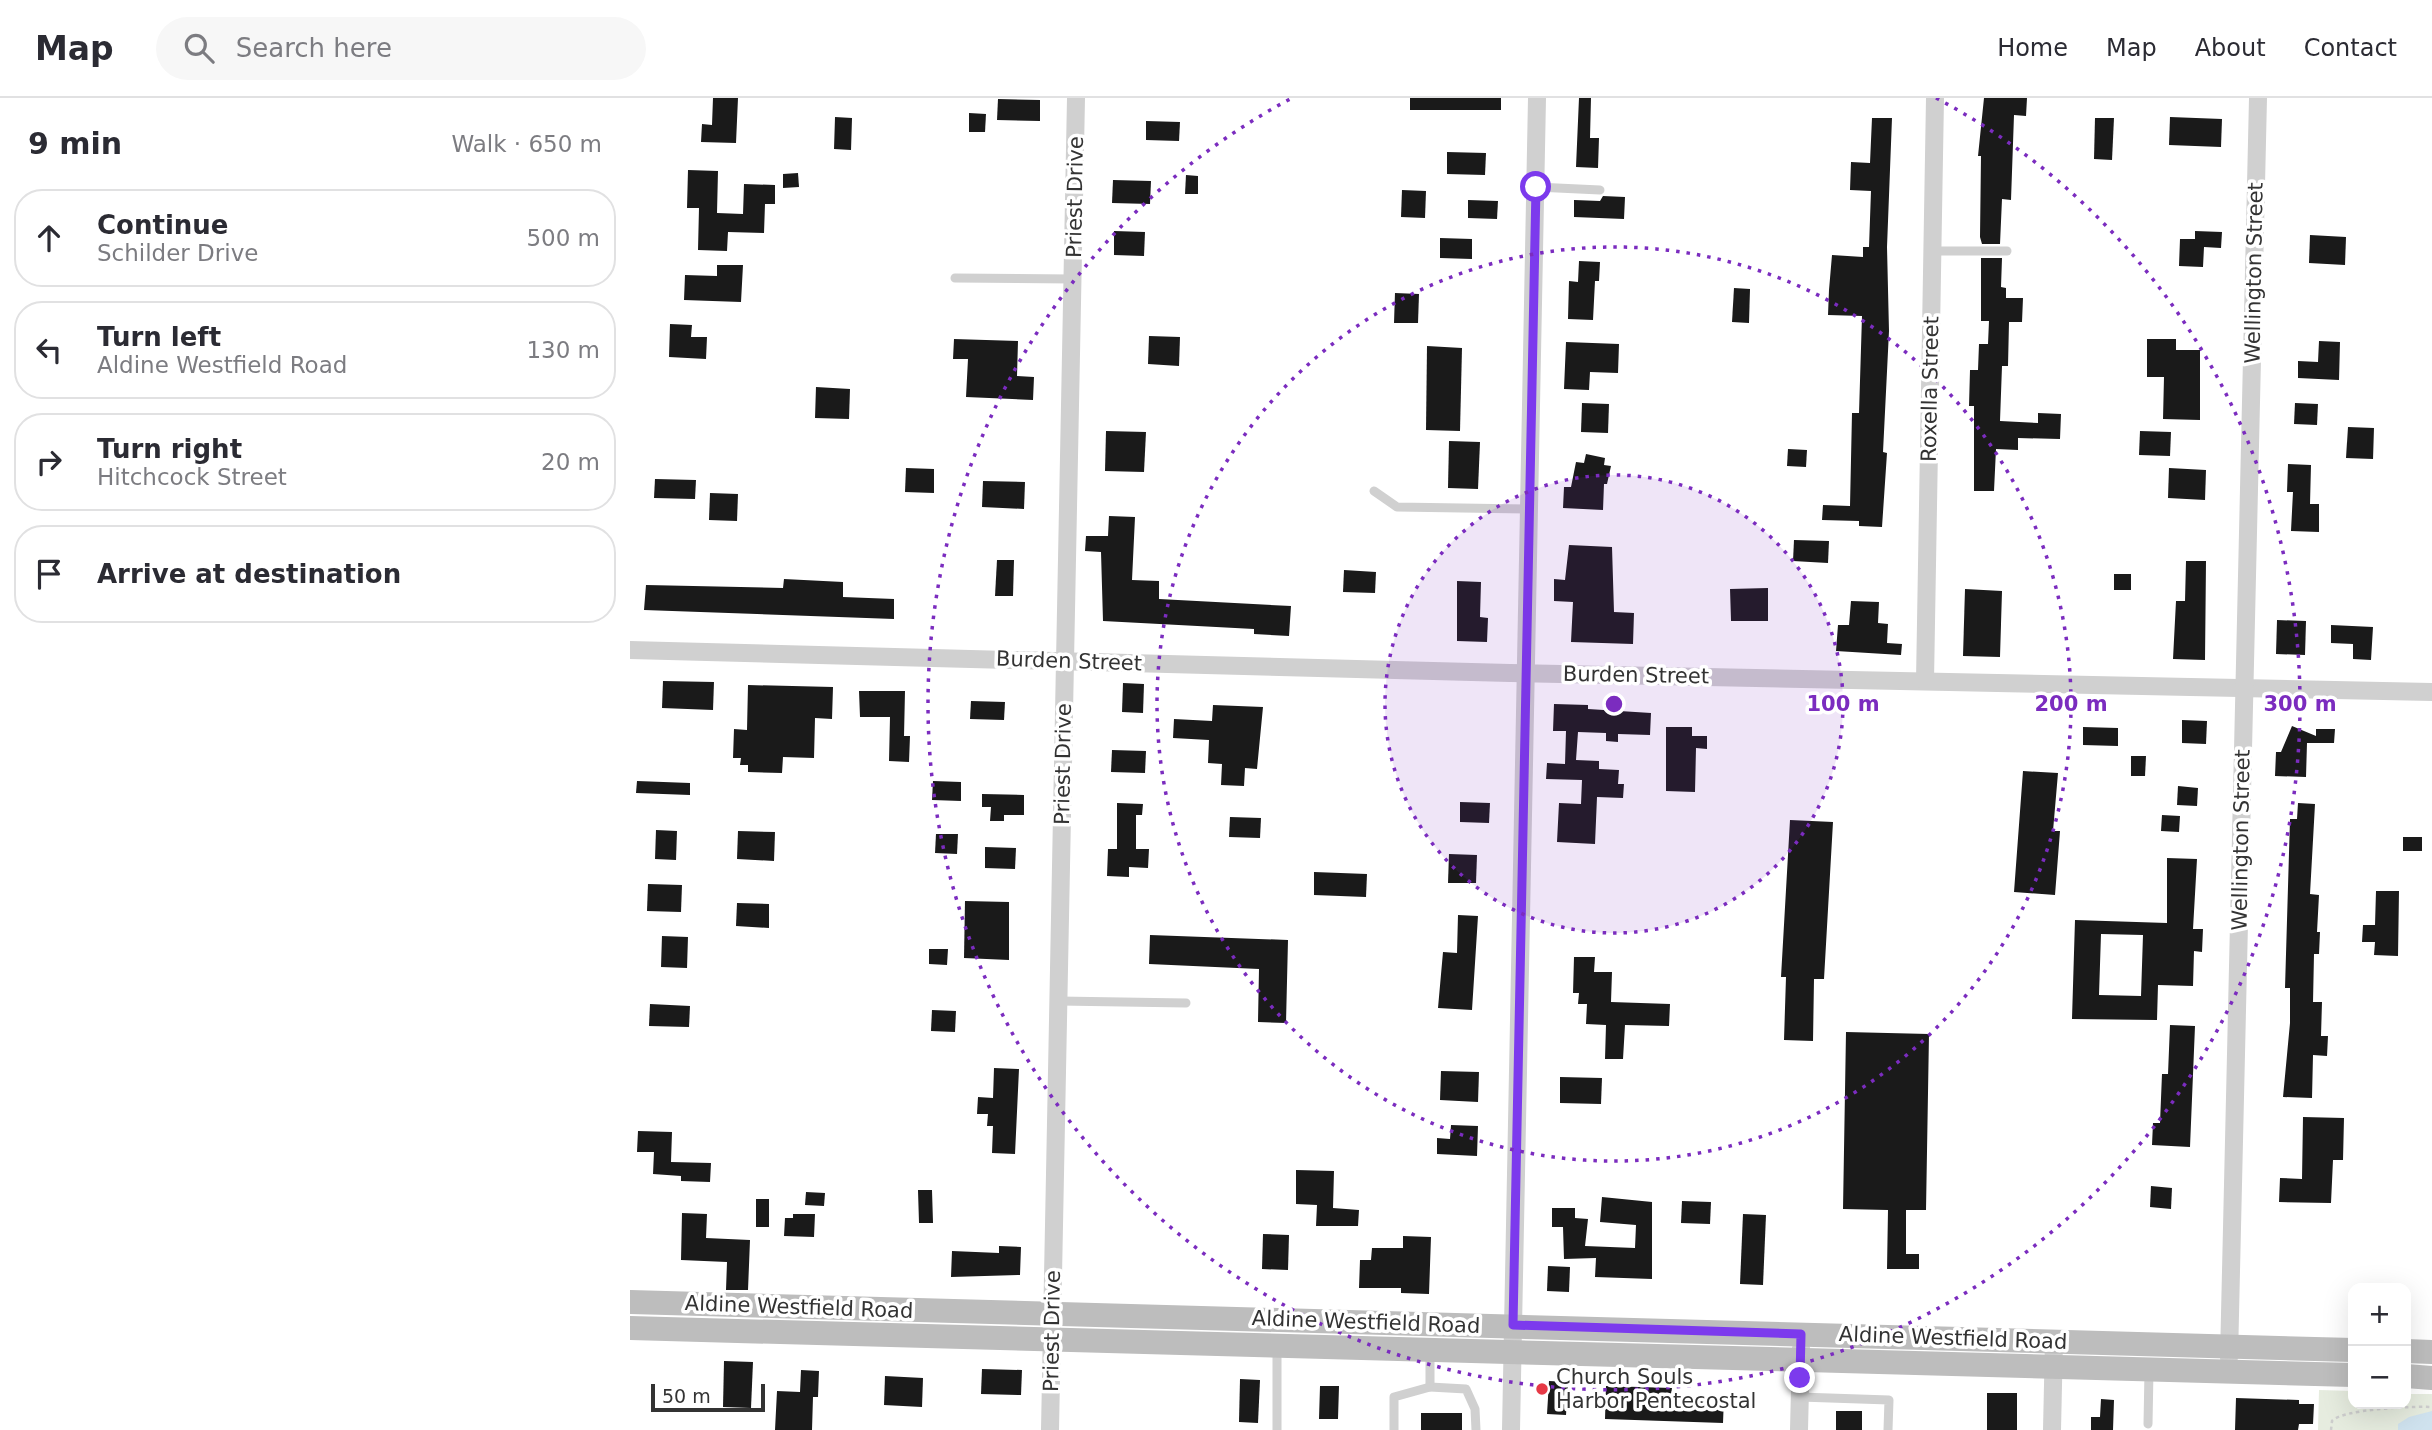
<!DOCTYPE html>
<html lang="en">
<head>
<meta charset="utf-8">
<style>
	body { margin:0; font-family:"DejaVu Sans",sans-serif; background:#f7f7f7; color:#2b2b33 }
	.controls { position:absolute; right:21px; bottom:21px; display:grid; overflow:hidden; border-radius:14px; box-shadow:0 7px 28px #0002 }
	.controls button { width:63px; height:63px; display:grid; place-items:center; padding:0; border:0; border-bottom:2px solid #e1e1e2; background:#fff; color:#2b2b33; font:35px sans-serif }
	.scale { position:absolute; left:21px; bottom:18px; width:114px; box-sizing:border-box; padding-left:7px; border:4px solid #333; border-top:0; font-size:19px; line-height:24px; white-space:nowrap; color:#333; -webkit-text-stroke:5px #fff; paint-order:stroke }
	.stop { position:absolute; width:21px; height:21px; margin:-16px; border:5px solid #7c3aed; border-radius:50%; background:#fff }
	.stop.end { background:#7c3aed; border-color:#fff; box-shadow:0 2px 7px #0008 }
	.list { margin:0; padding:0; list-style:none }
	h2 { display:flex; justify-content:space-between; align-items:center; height:91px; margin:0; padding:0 28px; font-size:30px }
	h2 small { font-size:23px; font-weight:400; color:#7c7c81 }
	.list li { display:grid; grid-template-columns:46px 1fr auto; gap:21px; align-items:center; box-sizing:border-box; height:98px; margin:0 14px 14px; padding:0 14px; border:2px solid #e1e1e2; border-radius:28px }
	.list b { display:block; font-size:26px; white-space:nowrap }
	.list p { margin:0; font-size:23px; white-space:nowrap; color:#7c7c81 }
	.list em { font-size:23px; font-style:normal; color:#7c7c81 }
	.icon { flex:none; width:38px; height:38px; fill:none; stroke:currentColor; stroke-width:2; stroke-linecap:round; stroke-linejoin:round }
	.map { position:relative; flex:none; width:1802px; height:1332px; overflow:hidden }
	header { display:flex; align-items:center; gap:42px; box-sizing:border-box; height:98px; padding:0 35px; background:#fff; border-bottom:2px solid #e1e1e2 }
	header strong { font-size:33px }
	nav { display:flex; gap:38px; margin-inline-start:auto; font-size:24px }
	.search { width:490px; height:63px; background:#f7f7f7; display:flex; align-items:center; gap:18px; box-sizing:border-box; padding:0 24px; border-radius:38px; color:#7c7c81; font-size:26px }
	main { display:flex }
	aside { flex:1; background:#fff }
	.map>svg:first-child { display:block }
	.green { fill:#e6ecdf }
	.water { fill:#cfe2ee }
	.building { fill:#1a1a1a; fill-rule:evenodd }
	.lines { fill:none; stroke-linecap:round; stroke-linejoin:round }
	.path { stroke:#cdcdcd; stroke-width:2.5; stroke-dasharray:3.5 3.5; stroke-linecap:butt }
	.service { stroke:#d0d0d0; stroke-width:9 }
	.minor { stroke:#d0d0d0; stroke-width:18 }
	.secondary { stroke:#bdbdbd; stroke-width:24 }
	.route { stroke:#7c3aed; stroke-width:9 }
	.ring { fill:none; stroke:#7b2cbf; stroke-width:3.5; stroke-dasharray:3.5 7 }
	.poi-dot { fill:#e63946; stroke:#fff; stroke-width:2.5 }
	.labels { text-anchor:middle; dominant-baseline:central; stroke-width:7; stroke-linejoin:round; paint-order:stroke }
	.street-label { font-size:21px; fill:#333; stroke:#fff }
	.poi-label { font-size:21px; fill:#333; stroke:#fff; text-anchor:start }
	.centre { fill:#7b2cbf; stroke:#fff; stroke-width:3.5 }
	.ring-label { font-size:21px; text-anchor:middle; font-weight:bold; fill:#7b2cbf; stroke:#fff; stroke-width:7; stroke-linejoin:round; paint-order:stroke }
</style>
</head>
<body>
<header>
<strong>Map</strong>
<div class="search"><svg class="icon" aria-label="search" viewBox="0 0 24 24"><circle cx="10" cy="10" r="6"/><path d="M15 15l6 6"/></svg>Search here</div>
<nav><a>Home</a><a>Map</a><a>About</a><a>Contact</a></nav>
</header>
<main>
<aside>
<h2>9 min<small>Walk · 650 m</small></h2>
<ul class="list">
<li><svg class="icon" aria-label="ahead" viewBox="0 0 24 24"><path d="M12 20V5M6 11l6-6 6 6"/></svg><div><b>Continue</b><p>Schilder Drive</p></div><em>500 m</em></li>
<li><svg class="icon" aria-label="left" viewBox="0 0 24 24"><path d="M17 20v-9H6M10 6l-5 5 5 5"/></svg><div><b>Turn left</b><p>Aldine Westfield Road</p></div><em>130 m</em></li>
<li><svg class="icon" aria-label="right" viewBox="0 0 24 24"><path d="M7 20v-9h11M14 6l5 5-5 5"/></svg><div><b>Turn right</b><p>Hitchcock Street</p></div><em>20 m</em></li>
<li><svg class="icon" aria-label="arrive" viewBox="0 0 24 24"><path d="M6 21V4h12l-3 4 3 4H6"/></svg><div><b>Arrive at destination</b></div></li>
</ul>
</aside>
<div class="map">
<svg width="1802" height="1332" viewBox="0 0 1802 1332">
	<rect width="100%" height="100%" fill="#fff"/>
	<polygon class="green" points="1689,1292 1723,1293 1725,1309 1733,1309 1734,1306 1776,1306 1776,1296 1802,1296 1802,1332 1688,1332"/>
	<polygon class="water" points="1802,1313 1802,1332 1768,1332 1768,1326 1779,1319"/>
	<g class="building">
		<polygon points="83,0 108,0 106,45 71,44 72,26 82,27"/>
		<rect x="780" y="0" width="91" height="12"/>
		<polygon points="949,0 961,0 960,40 969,40 968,70 946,69"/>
		<polygon points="1354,0 1397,0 1396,18 1384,17 1381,102 1372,101 1370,146 1352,146 1350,139 1351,58 1348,58"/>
		<polygon points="368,1 410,2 410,23 367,22"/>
		<polygon points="339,15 356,16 355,34 339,34"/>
		<polygon points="205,19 222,20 221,52 204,51"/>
		<polygon points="1540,19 1592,21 1591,49 1539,47"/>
		<polygon points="1242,20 1262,20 1257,149 1259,233 1253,354 1257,355 1252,429 1229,428 1229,423 1192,422 1193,407 1220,408 1222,315 1229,315 1232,218 1198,217 1199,192 1202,157 1233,159 1233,149 1239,149 1241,93 1220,92 1221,64 1240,65"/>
		<polygon points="1465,20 1484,20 1482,62 1464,61"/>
		<polygon points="516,23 550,24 549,43 516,42"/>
		<polygon points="817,54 856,55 855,77 817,76"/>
		<polygon points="58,72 88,73 87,115 113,116 114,86 145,87 145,106 135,106 134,135 98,134 97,153 68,152 69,110 57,110"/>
		<polygon points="168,75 169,89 153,90 153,76"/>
		<polygon points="556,77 568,78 568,96 555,96"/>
		<polygon points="483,82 521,83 520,106 482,105"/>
		<polygon points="772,92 796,93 795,120 771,119"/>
		<polygon points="973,98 995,99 994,121 944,119 944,102 970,103"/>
		<polygon points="838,102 868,103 867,121 838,120"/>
		<polygon points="484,133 515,134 514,158 484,157"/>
		<polygon points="1565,133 1592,134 1591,150 1574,149 1573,169 1549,168 1550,141 1565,141"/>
		<polygon points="1680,137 1716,139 1715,167 1679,165"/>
		<polygon points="810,140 842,141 842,161 810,160"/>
		<polygon points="1351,160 1372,160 1371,189 1376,190 1376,200 1393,200 1392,224 1379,224 1378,268 1372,268 1370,323 1408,325 1408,315 1431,316 1430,341 1388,340 1388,352 1366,351 1364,393 1344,393 1344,308 1339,308 1340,272 1348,272 1349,246 1358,246 1359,223 1351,223"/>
		<polygon points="949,163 970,164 969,183 965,183 963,222 938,221 939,183 948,184"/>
		<polygon points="87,167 113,167 111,204 54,202 55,177 87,178"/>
		<polygon points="1104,190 1120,191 1119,225 1102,224"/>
		<polygon points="765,195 789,196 788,225 764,225"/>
		<polygon points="40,226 62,227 61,239 77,239 76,261 39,259"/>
		<polygon points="519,238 550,239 549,268 518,266"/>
		<polygon points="324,241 388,243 387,278 404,279 403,302 336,299 338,261 323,261"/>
		<polygon points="1517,241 1546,241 1546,252 1570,252 1570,322 1533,321 1534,279 1517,279"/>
		<polygon points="1689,243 1710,244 1709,282 1668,280 1668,263 1688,264"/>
		<polygon points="936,244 989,246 988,275 960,274 959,292 934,291"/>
		<polygon points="797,248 832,250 830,333 796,332"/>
		<polygon points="186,289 220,291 219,321 185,320"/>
		<polygon points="952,305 979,306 978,335 951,334"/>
		<polygon points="1665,305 1688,306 1687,327 1664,326"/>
		<polygon points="1718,329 1744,330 1743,361 1716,360"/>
		<polygon points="476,333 516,334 514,374 475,373"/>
		<polygon points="1510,333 1541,334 1540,358 1509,357"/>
		<polygon points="819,343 850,344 848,391 818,390"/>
		<polygon points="1158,351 1177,352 1176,369 1157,368"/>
		<polygon points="956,356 975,360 974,367 981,368 977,386 974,386 973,412 933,410 934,389 941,389 946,364 954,365"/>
		<polygon points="1658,366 1681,367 1680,406 1689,406 1689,434 1661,433 1663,394 1657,394"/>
		<polygon points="276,370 304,371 304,395 275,394"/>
		<polygon points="1539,370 1576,372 1575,402 1538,400"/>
		<polygon points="25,381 66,382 65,401 24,400"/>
		<polygon points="353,383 395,384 394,411 352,409"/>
		<polygon points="80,395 108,396 107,423 79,422"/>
		<polygon points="479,418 505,419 502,482 529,483 529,501 661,508 659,538 624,536 624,531 473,523 471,454 455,453 456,438 478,438"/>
		<polygon points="1164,442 1199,443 1198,465 1163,463"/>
		<polygon points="939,447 982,449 984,514 1004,515 1003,546 941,544 943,504 924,503 924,481 935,482"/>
		<polygon points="367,462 384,462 383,498 365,498"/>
		<polygon points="1556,463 1576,463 1575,562 1543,561 1546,503 1555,503"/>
		<polygon points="714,472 746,474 745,495 713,494"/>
		<rect x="1484" y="476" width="17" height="16"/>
		<polygon points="154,481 213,484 213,499 264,501 264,521 14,512 16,487 153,490"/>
		<polygon points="827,483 851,484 850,519 858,520 857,544 827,543"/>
		<polygon points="1138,490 1138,523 1101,523 1100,491"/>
		<polygon points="1335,491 1372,493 1370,559 1333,558"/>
		<polygon points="1221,503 1249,504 1248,525 1258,526 1257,545 1272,546 1271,557 1206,553 1208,527 1219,527"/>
		<polygon points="1647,522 1676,523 1675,557 1646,556"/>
		<polygon points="1701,527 1743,529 1741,562 1723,561 1723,546 1701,545"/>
		<polygon points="33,583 84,584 83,612 32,610"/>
		<polygon points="493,585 514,586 513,615 492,614"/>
		<polygon points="118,587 203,589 202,621 185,620 184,660 153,659 152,675 118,674 118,667 110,667 111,660 103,660 104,631 117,632"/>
		<polygon points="229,593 275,593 274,638 280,638 279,664 259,663 260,619 230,619"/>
		<polygon points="341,603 375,604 374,622 340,621"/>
		<polygon points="924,606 958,607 958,611 1021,615 1020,637 988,636 988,644 976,643 976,635 948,634 946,662 969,663 969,671 989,672 988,686 994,686 993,700 967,699 965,746 927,744 929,705 951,706 952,682 916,681 917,665 935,666 936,633 923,633"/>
		<polygon points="583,607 633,609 627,671 615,670 614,688 591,687 592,666 578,665 579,642 543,640 544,621 582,623"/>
		<polygon points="1552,622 1577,623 1576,646 1552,645"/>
		<polygon points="1662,628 1686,638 1686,631 1705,631 1704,645 1677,645 1676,679 1645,678 1646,654 1651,654"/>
		<polygon points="1036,629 1062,629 1062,638 1077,638 1077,651 1066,650 1065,694 1036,693"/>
		<polygon points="1453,629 1488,630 1488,648 1453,647"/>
		<polygon points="482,652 516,653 515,675 481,674"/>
		<polygon points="1501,658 1516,658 1515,678 1501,678"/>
		<polygon points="1393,673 1428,675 1423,733 1430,733 1425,797 1384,794"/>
		<polygon points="7,683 60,685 60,697 6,695"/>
		<polygon points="303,683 331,684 331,703 302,702"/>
		<polygon points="1548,688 1568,690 1567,708 1547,707"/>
		<polygon points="352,696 394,697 394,717 374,717 374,723 360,723 361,709 352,709"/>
		<polygon points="830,704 860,705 859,725 830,724"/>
		<polygon points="487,705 513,706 512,717 506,717 506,751 519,751 518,770 499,769 499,779 477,778 478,751 487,751"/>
		<polygon points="1668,705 1685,706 1680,796 1689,797 1687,834 1690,834 1689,856 1684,856 1683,904 1692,904 1691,938 1698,938 1697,958 1683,957 1682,1000 1653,999 1660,925 1660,890 1655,890 1660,721 1667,721"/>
		<polygon points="1532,717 1550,718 1549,734 1531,733"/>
		<polygon points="600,719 631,720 630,740 599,739"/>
		<polygon points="1160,722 1203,724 1194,881 1184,881 1183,943 1154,942 1156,879 1151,879"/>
		<polygon points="26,732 47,733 46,762 25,761"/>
		<polygon points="108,733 145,734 144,763 107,761"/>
		<polygon points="306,736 328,736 327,756 305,755"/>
		<rect x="1773" y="739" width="19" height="14"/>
		<polygon points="355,749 386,750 385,771 355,770"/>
		<polygon points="819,756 847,757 846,785 818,785"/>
		<path d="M1537,760L1567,761L1563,831H1573L1572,854L1564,853L1563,888L1528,887L1527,922L1442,921L1445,822L1537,825ZM1471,836L1513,837L1511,898L1469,897Z"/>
		<polygon points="684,774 737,776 736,799 684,797"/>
		<polygon points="18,786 52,787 51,814 17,813"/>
		<polygon points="1746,793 1769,793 1768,858 1744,857 1745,844 1732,844 1733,827 1745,827"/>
		<polygon points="335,803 379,804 379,862 334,860"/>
		<polygon points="107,805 139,806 139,830 106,828"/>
		<polygon points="828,817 848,818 842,912 808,910 813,854 827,855"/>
		<polygon points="520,837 658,842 656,925 628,924 629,871 519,866"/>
		<polygon points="32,838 58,839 57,870 31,869"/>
		<polygon points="299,851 318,851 317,867 299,866"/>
		<polygon points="944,859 965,859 964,874 982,874 981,904 1040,906 1039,928 995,927 993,961 975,961 976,927 956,926 957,906 948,906 949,895 943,895"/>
		<polygon points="20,906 60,908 59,929 19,928"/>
		<polygon points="302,912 326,913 325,934 301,933"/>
		<polygon points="1540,927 1565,928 1560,1049 1522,1047 1523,1025 1530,1025 1532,976 1538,976"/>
		<polygon points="1216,934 1299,936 1296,1112 1276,1112 1276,1156 1289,1156 1289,1171 1257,1171 1258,1112 1213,1111"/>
		<polygon points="364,970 389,971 385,1056 362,1055 363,1028 357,1028 358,1016 347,1016 348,999 363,1000"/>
		<polygon points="811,973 849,974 848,1004 810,1002"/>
		<polygon points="930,979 972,980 971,1006 930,1005"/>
		<polygon points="1673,1019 1714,1020 1713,1062 1703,1062 1701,1105 1649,1104 1650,1080 1672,1081"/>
		<polygon points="821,1027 848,1028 847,1058 807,1056 807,1040 820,1041"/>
		<polygon points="8,1033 42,1034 41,1064 81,1065 80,1084 51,1083 51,1078 23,1076 24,1054 7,1054"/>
		<polygon points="666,1072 704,1073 703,1110 729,1112 728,1128 686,1128 687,1107 666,1106"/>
		<polygon points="1521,1088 1542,1090 1541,1111 1520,1109"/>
		<polygon points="288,1092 302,1092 303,1125 289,1125"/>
		<polygon points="176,1094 195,1095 194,1108 175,1107"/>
		<polygon points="972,1099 1022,1104 1022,1181 965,1179 966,1160 934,1161 933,1129 922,1129 922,1110 945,1110 945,1120 958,1121 955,1148 1005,1150 1006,1127 970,1124"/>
		<rect x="126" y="1101" width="13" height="28"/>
		<polygon points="1052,1103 1081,1104 1080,1126 1051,1125"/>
		<polygon points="52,1115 77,1116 76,1140 120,1142 118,1192 96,1192 97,1164 51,1162"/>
		<polygon points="163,1116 185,1116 184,1139 154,1138 155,1120 163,1120"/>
		<polygon points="1113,1116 1136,1117 1133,1187 1110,1186"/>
		<polygon points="633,1136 659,1137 658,1172 632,1171"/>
		<polygon points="773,1138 801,1139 799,1196 771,1195 771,1190 729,1190 730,1162 741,1162 742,1150 773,1150"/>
		<polygon points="369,1148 391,1149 390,1177 321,1179 322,1153 369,1155"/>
		<polygon points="918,1168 940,1169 939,1194 917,1193"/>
		<polygon points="94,1263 123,1264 121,1310 93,1309"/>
		<polygon points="352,1271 392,1272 391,1297 351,1296"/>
		<polygon points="171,1272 189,1273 188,1299 183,1299 182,1332 145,1332 147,1293 170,1294"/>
		<polygon points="255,1278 293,1280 292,1309 254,1307"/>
		<polygon points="610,1281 630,1282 628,1325 609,1324"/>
		<polygon points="919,1283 938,1284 936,1317 917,1316"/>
		<polygon points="690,1288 709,1288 708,1321 689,1321"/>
		<polygon points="976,1288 1042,1290 1041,1297 1094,1299 1093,1325 975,1321"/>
		<rect x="1357" y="1295" width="30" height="37"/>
		<polygon points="1606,1300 1669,1302 1669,1306 1684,1306 1683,1326 1669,1326 1668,1332 1605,1332"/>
		<polygon points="1471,1301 1484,1302 1483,1332 1461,1332 1461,1319 1470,1319"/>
		<rect x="1206" y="1313" width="26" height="19"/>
		<rect x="791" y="1315" width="41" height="17"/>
	</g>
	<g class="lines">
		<path class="path" d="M1701,1332L1702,1323C1712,1311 1784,1308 1802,1309"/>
		<g class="service">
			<polyline points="906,89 970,92"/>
			<polyline points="1302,153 1377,153"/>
			<polyline points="325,180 443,181"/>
			<polyline points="744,393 767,409 900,411"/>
			<polyline points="429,903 556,905"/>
			<polyline points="647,1249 647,1332"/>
			<polyline points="800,1253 800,1289 836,1291 845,1311 846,1332"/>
			<polyline points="1170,1299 1259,1302 1258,1332"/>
			<polyline points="1518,1326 1519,1273"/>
			<polyline points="764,1332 764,1299 800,1289"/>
		</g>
		<g class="minor">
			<polyline points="0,552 880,575 1802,594"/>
			<polyline points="1295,583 1305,0"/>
			<polyline points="1599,1260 1628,0"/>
			<polyline points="420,1332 446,0"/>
			<polyline points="881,1332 907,0"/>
			<polyline points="1169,1332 1171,1250"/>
			<polyline points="1422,1332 1424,1242"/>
		</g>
		<g class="secondary">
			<polyline points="0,1204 1723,1252"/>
			<polyline points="0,1230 1723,1277"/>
			<polyline points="1776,1253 1802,1254"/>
			<polyline points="1776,1278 1802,1280"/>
		</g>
	</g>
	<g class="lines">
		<polyline class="route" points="906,89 883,1227 1171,1236 1170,1280"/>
	</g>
	<circle cx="984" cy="606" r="229" fill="#7b2cbf" fill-opacity=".12"/>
	<g class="ring">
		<circle cx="984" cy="606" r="229"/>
		<circle cx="984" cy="606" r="457"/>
		<path d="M1306 0A686 686 0 1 1 662 0"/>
	</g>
	<circle class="poi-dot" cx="912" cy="1291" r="7"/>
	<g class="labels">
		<g class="street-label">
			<text transform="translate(445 99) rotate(-89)">Priest Drive</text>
			<text transform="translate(1624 175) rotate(-89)">Wellington Street</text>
			<text transform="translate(1300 291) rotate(-89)">Roxella Street</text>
			<text transform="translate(439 563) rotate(2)">Burden Street</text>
			<text transform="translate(1006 577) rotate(1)">Burden Street</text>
			<text transform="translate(433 666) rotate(-89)">Priest Drive</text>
			<text transform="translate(1611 742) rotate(-89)">Wellington Street</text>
			<text transform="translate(169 1209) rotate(2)">Aldine Westfield Road</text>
			<text transform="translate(736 1224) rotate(2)">Aldine Westfield Road</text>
			<text transform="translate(422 1233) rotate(-89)">Priest Drive</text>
			<text transform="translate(1323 1240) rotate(2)">Aldine Westfield Road</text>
		</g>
		<g class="poi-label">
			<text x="926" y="1279">Church Souls<tspan x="926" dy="24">Harbor Pentecostal</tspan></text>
		</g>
	</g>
	<circle cx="984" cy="606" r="10" class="centre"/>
	<g class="ring-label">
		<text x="1213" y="613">100 m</text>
		<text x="1441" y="613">200 m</text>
		<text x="1670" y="613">300 m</text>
	</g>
</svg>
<div class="controls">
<button>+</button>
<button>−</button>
</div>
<div class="scale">50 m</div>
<div class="stop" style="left:906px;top:89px"></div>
<div class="stop end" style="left:1170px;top:1280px"></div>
</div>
</main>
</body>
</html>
